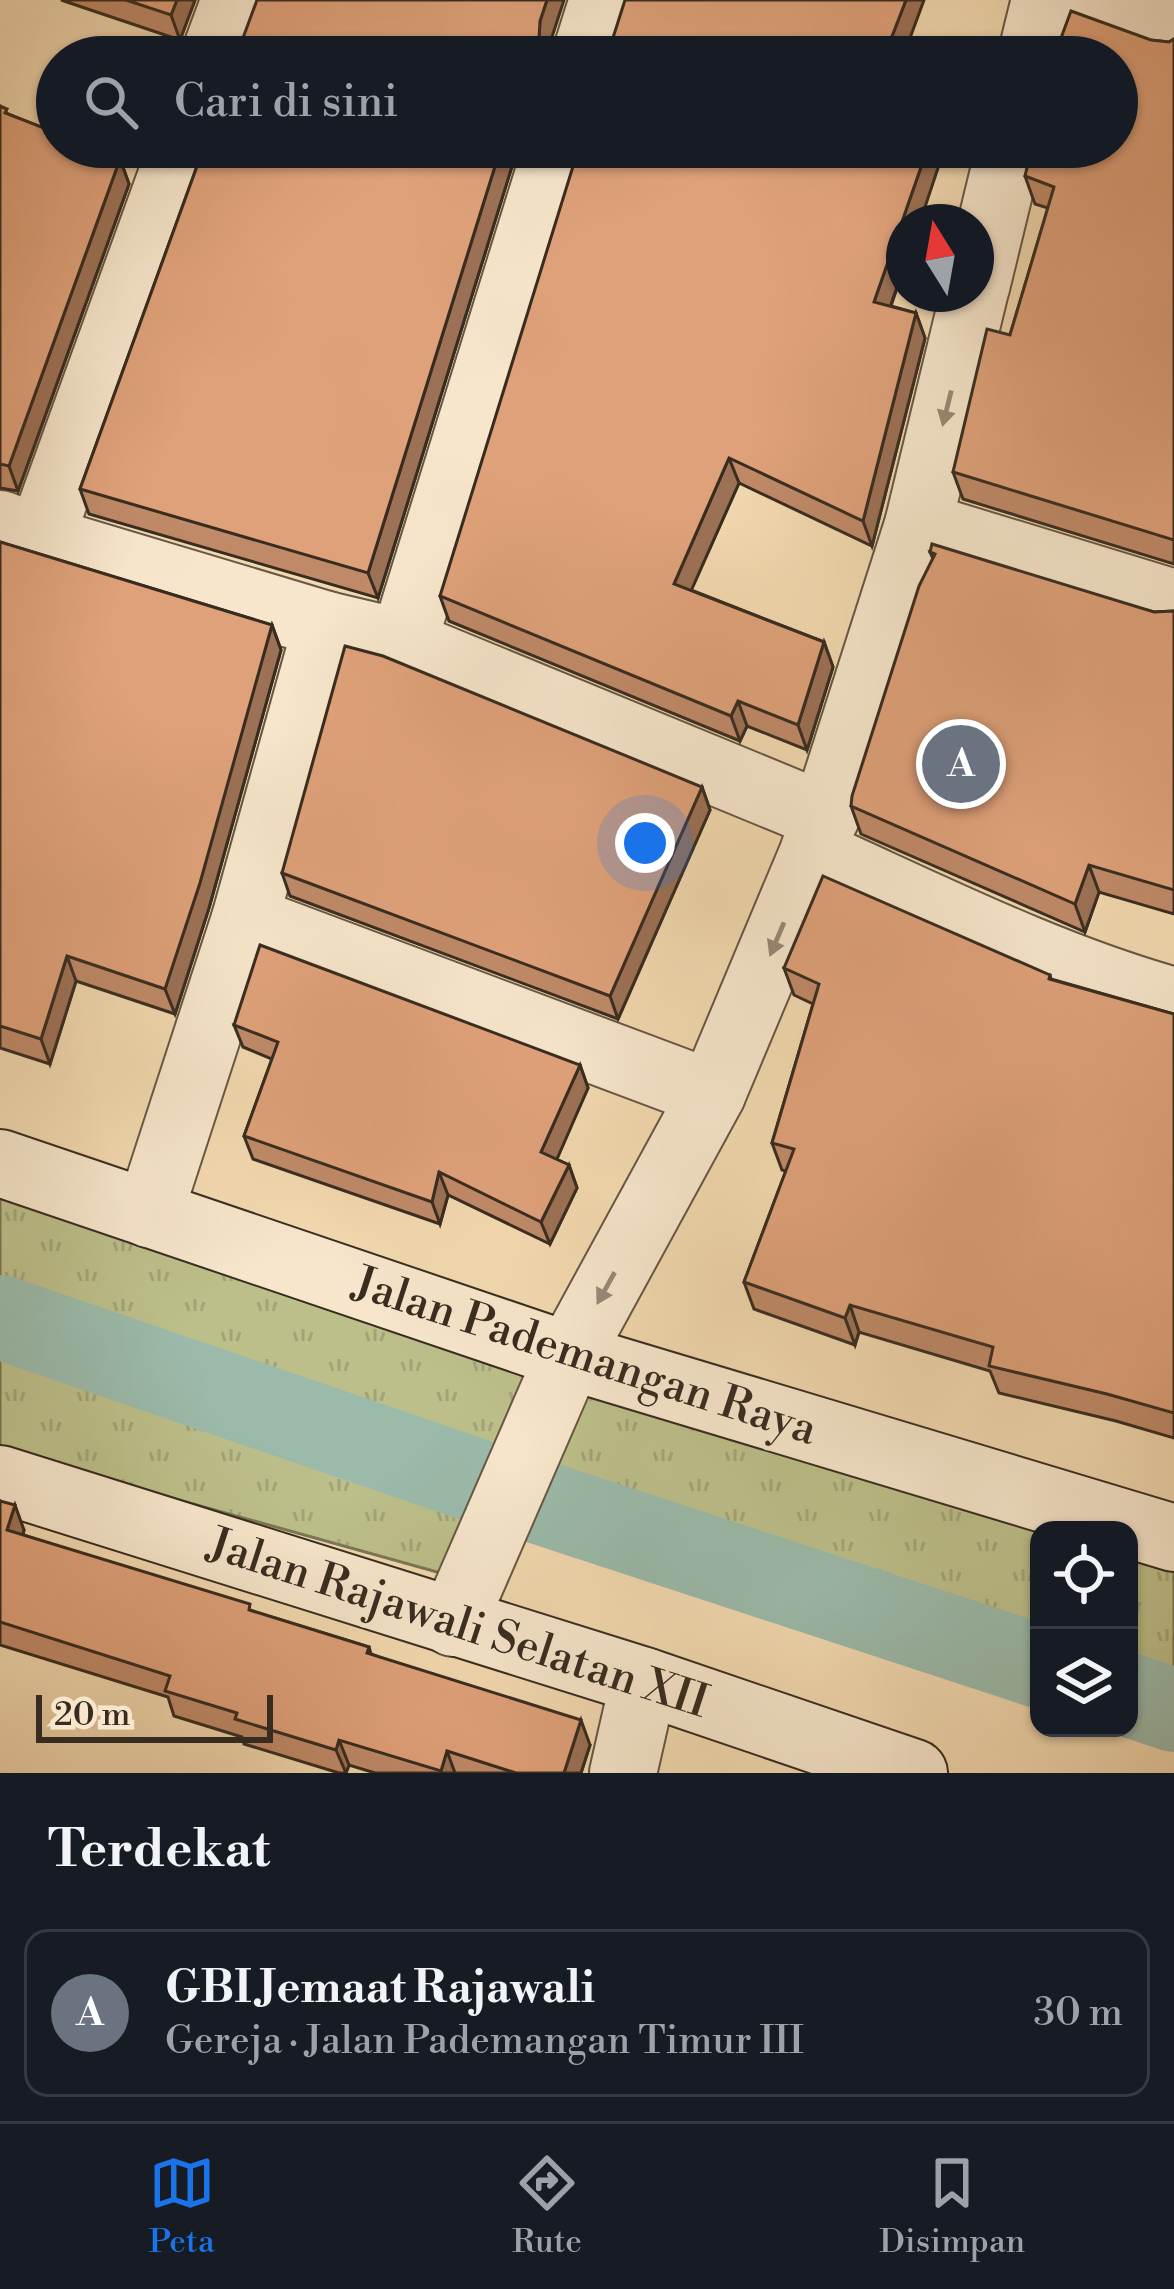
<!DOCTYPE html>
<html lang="id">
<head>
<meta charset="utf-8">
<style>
	body { margin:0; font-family:"Libre Bodoni",serif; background:#242831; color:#f1f3f6 }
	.controls { position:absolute; right:36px; bottom:36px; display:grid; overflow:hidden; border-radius:24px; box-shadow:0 3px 9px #0004 }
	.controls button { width:108px; height:108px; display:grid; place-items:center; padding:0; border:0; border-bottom:3px solid #363941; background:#171b24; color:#f1f3f6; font:60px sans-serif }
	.compass { position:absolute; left:886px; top:204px; width:108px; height:108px; border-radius:50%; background:#171b24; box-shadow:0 3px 9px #0004; rotate:349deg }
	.scale { position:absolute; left:36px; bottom:30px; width:237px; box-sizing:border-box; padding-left:12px; border:6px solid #382c20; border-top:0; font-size:33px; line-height:42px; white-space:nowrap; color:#382c20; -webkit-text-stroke:9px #f7e6cc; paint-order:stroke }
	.you { position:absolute; left:645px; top:843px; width:42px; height:42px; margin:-30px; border:9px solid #fff; border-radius:50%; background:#1a73e8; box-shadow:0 0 0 18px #1a73e833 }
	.badge { display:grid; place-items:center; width:78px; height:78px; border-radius:50%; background:#1a73e8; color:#fff; font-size:39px; font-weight:700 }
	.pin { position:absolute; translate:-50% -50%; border:6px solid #fff; box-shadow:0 3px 12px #0006 }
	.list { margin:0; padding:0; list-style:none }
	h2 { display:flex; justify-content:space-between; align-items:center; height:156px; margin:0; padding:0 48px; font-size:51px }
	h2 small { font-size:39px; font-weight:400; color:#9ea1a6 }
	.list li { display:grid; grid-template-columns:78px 1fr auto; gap:36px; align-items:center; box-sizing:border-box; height:168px; margin:0 24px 24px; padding:0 24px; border:3px solid #363941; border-radius:24px }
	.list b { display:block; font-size:45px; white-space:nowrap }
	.list p { margin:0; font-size:39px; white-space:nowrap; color:#9ea1a6 }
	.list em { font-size:39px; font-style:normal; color:#9ea1a6 }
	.icon { flex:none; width:66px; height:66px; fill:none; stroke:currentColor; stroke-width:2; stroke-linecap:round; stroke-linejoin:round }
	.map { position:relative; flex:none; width:1174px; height:1773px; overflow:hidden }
	.search { position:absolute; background:#171b24; box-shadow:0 3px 9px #0004; left:36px; right:36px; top:36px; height:132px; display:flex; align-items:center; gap:30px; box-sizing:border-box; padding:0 42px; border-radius:66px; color:#9ea1a6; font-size:45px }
	.sheet { height:348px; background:#171b24 }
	nav { display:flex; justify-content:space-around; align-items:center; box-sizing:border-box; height:168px; border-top:3px solid #363941; background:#171b24; font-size:33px; color:#9ea1a6 }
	nav a { display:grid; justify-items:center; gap:6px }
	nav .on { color:#1a73e8 }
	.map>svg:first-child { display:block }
	.grass { fill:url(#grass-tufts); stroke:#7a7655; stroke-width:3 }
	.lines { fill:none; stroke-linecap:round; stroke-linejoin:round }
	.canal { stroke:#9bbaaa; stroke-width:84 }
	.street-casing { stroke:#675744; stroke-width:70 }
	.secondary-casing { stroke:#382c20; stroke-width:70 }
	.street { stroke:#f7e6cc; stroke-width:66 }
	.secondary { stroke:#f7e6cc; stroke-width:66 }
	.wall { fill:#c08a69; stroke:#382c20; stroke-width:3 }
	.shaded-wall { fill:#9c7155; stroke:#382c20; stroke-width:3 }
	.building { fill:#dfa17a; stroke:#382c20; stroke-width:3 }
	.oneway { fill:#988976 }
	.labels { text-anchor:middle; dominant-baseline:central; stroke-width:9; stroke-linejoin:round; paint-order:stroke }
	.street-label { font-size:45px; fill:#382c20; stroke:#f7e6cc }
</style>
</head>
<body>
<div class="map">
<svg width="1174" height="1773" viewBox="0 0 1174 1773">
	<defs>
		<pattern id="grass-tufts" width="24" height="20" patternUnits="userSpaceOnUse" patternTransform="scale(3)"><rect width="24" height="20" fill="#bcbf8a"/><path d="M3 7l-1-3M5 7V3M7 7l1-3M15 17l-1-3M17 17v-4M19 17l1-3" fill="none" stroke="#a2a477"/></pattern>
	</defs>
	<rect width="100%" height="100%" fill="#f3d9b0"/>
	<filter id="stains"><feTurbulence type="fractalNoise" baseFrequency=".00167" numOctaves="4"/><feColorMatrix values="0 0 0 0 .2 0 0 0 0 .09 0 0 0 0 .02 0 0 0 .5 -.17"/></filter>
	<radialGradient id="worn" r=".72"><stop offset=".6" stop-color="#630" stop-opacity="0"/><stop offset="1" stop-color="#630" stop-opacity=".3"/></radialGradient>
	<g class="grass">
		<polygon points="0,1174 548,1360 504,1472 0,1311"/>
		<polygon points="0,1328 517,1494 569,1356 1174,1538 1174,1710 1129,1695 1129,1530 1039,1530 1039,1666 518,1495 462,1579 0,1450"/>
	</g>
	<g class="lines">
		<g class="canal">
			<polyline points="0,1317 518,1495 1039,1666"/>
			<polyline points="1129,1695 1174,1710"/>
		</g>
		<g class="street-casing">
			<g id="street">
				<polyline points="1086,0 1174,32"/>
				<polyline points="214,57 235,0"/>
				<polyline points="585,57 603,0"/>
				<polyline points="1031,57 1045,0"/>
				<polyline points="976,287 1010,147"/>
				<polyline points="0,524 40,539 327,625 403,643 826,817"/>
				<polyline points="918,525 1174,603"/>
				<polyline points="40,539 182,147"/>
				<polyline points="403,643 557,147"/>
				<path d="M813,853C931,906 1049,966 1174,1001"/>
				<polyline points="245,919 712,1094"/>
				<polyline points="149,1214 245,919 327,625"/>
				<polyline points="453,1623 569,1356 712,1094 813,853 918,525 974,294"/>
				<polyline points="623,1773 644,1681"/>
			</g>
		</g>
		<g class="secondary-casing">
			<g id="secondary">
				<polyline points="0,1163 569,1356 1174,1538"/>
				<polyline points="0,1479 644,1681 914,1773"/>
			</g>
		</g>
		<use href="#street" class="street"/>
		<use href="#secondary" class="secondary"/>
	</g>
	<g class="wall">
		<polygon points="61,0 195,0 180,40"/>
		<polygon points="1174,39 1174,564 963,499 953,472 1010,335 1048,208 1035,204 1025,176 1151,40 1169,42"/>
		<polygon points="0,106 8,114 120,159 129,184 18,491 0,488"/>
		<polygon points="204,147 518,147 378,598 89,514 80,489"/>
		<polygon points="904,267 891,306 916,313 925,338 872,546 739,483 691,590 824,642 833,667 807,750 747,726 740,741 449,621 440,596"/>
		<polygon points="0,542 272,625 281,650 209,908 175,1014 76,981 50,1064 0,1048"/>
		<polygon points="930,552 1154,612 1174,611 1174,914 1099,892 1085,932 861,834 851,806 933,559"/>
		<polygon points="702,787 710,810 618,1019 290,896 282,873"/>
		<polygon points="784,968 1050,975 1051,979 1174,1014 1174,1438 1116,1421 999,1393 990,1371 859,1332 855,1345 754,1309 744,1282 786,1171 782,1170 772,1143 813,1004 794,995"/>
		<polygon points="234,1025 580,1065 588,1088 556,1159 569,1165 577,1188 550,1244 448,1195 440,1224 253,1159 244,1136 272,1059 243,1047"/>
		<polygon points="0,1501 24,1530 23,1535 253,1611 369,1647 371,1654 590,1745 581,1773 375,1773 349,1765 346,1773 339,1773 244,1744 242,1737 174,1716 168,1697 0,1645"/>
	</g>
	<g class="shaded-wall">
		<polygon points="177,0 195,0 180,40 171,15"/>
		<polygon points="547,0 564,0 549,46 549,57 539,39 540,21"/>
		<polygon points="906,0 924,0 903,57 884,57"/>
		<polygon points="501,147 518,147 378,598 368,573"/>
		<polygon points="928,147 945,147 920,222 904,222 904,267 883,327 874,302"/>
		<polygon points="120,159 129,184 18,491 9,466"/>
		<polygon points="916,313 925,338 872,546 863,521"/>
		<polygon points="729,458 739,483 683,609 674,584"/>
		<polygon points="272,625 281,650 209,908 175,1014 165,989"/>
		<polygon points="824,642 833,667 807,750 798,725"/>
		<polygon points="738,701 747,726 740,741 731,716"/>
		<polygon points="702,787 710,810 618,1019 610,996"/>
		<polygon points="1089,865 1099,892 1085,932 1075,904"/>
		<polygon points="67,956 76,981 50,1064 41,1039"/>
		<polygon points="580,1065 588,1088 550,1175 541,1152"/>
		<polygon points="569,1165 577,1188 550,1244 541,1222"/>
		<polygon points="439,1172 448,1195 440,1224 432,1202"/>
		<polygon points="850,1305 859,1332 855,1345 845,1318"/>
		<polygon points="15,1505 24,1530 16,1555 7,1530"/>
		<polygon points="581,1720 590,1745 581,1773 564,1773"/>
		<polygon points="339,1740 349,1765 346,1773 336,1750"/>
		<polygon points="447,1751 455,1773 442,1773 441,1771"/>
	</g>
	<g class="building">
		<polygon points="126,0 177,0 171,15"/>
		<polygon points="257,0 547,0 540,21 539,39 549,57 231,57 240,46"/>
		<polygon points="625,0 906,0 884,57 602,57 611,44"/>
		<polygon points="1071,11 1151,40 1169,42 1174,39 1174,540 953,472 987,329 1010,335 1054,187 1025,176 1032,147 1117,147 1117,57 1054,57"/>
		<polygon points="0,106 7,109 5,113 57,133 57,147 91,147 120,159 9,466 0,464"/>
		<polygon points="204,147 501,147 368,573 80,489"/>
		<polygon points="579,147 928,147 874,302 916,313 863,521 729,458 674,584 824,642 798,725 738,701 731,716 440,596"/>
		<polygon points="0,542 272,625 200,883 165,989 67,956 41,1039 0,1026"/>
		<polygon points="932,544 1154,612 1174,611 1174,890 1089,865 1075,904 851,806 852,796 919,586 935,554 930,552"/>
		<polygon points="345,646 383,656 702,787 610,996 282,873"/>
		<polygon points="823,876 1050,975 1049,979 1174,1014 1174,1413 1107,1394 989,1366 993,1347 850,1305 845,1318 744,1282 794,1149 772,1143 819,984 784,968"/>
		<polygon points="260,945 580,1065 541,1152 569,1165 541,1222 439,1172 432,1202 244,1136 278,1042 234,1025"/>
		<polygon points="0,1501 15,1505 7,1530 250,1604 249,1610 369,1647 367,1653 581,1720 564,1773 516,1773 447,1751 441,1771 339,1740 336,1750 235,1719 237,1713 165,1691 170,1676 0,1622"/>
	</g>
	<defs><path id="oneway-solid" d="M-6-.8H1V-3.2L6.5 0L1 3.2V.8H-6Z" transform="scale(3)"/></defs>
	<g class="oneway">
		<use href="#oneway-solid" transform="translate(947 408) rotate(104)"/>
		<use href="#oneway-solid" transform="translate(777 939) rotate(113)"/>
		<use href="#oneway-solid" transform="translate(606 1288) rotate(119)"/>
	</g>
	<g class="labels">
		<g class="street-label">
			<text transform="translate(585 1357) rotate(18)">Jalan Pademangan Raya</text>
			<text transform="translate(458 1624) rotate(18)">Jalan Rajawali Selatan XII</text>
		</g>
	</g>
	<rect width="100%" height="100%" filter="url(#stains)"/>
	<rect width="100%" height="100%" fill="url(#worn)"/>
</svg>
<div class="controls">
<button><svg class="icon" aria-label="locate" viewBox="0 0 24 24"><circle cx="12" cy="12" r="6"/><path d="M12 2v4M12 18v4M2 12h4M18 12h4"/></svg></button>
<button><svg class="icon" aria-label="layers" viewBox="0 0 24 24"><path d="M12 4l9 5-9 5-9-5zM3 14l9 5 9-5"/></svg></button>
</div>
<svg class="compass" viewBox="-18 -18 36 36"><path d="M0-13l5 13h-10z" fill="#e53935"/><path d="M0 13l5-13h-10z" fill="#9ea1a6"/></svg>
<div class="scale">20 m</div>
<div class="you"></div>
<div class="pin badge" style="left:961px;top:764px;background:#6b7280">A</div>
<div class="search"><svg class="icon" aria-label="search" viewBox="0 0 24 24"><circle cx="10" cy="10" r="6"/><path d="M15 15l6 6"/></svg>Cari di sini</div>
</div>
<section class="sheet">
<h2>Terdekat<small></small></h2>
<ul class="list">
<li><span class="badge" style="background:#6b7280">A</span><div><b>GBI Jemaat Rajawali</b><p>Gereja · Jalan Pademangan Timur III</p></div><em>30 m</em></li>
</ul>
</section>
<nav>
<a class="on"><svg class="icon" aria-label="map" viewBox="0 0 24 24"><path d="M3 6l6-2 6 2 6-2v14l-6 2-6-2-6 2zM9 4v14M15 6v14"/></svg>Peta</a>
<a><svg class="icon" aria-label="directions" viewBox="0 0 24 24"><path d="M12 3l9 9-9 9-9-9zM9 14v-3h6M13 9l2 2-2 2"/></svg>Rute</a>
<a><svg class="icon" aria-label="saved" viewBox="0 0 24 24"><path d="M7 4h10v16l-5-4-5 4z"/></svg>Disimpan</a>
</nav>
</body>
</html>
